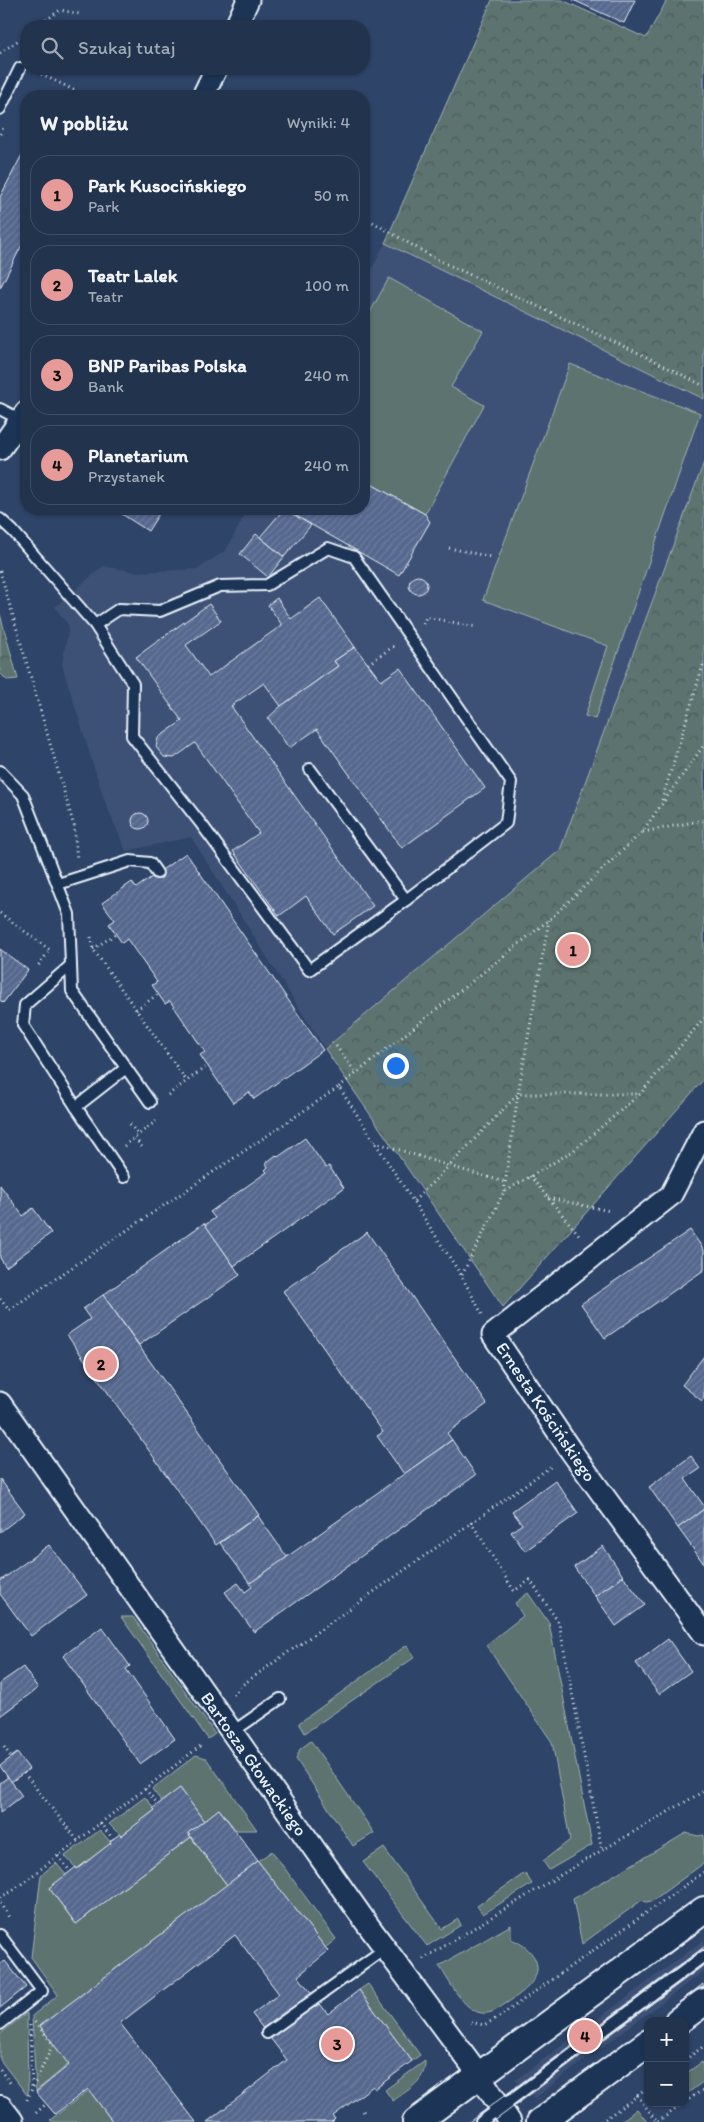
<!DOCTYPE html>
<html lang="pl">
<head>
<meta charset="utf-8">
<style>
	body { margin:0; font-family:Itim,sans-serif; background:#2e3f58; color:#f1f3f6 }
	.controls { position:absolute; right:15px; bottom:15px; display:grid; overflow:hidden; border-radius:10px; box-shadow:0 1px 4px #0004 }
	.controls button { width:45px; height:45px; display:grid; place-items:center; padding:0; border:0; border-bottom:1px solid #3f4e66; background:#22334e; color:#f1f3f6; font:25px sans-serif }
	.you { position:absolute; left:395px; top:1065px; width:18px; height:18px; margin:-12px; border:4px solid #fff; border-radius:50%; background:#1a73e8; box-shadow:0 0 0 8px #1a73e833 }
	.badge { display:grid; place-items:center; width:32px; height:32px; border-radius:50%; background:#e69b98; color:#111; font-size:16px; font-weight:700 }
	.pin { position:absolute; translate:-50% -50%; border:2px solid #fff; box-shadow:0 1px 5px #0006 }
	.list { margin:0; padding:0; list-style:none }
	h2 { display:flex; justify-content:space-between; align-items:center; height:65px; margin:0; padding:0 20px; font-size:21px }
	h2 small { font-size:16px; font-weight:400; color:#a2aab6 }
	.list li { display:grid; grid-template-columns:32px 1fr auto; gap:15px; align-items:center; box-sizing:border-box; height:80px; margin:0 10px 10px; padding:0 10px; border:1px solid #3f4e66; border-radius:20px }
	.list b { display:block; font-size:19px; white-space:nowrap }
	.list p { margin:0; font-size:16px; white-space:nowrap; color:#a2aab6 }
	.list em { font-size:16px; font-style:normal; color:#a2aab6 }
	.icon { flex:none; width:28px; height:28px; fill:none; stroke:currentColor; stroke-width:2; stroke-linecap:round; stroke-linejoin:round }
	.map { position:relative; flex:none; width:704px; height:2122px; overflow:hidden }
	.search { position:absolute; background:#22334e; box-shadow:0 1px 4px #0004; left:20px; top:20px; width:350px; height:55px; display:flex; align-items:center; gap:12px; box-sizing:border-box; padding:0 18px; border-radius:20px; color:#a2aab6; font-size:19px }
	.panel { position:absolute; background:#22334e; box-shadow:0 1px 4px #0004; left:20px; top:90px; width:350px; height:425px; border-radius:20px }
	.map>svg:first-child { display:block }
	.built { fill:#3d5176 }
	.grass { fill:#5b736f; stroke:#a2b2b4 }
	.forest { fill:url(#forest-crowns); stroke:#a2b2b4 }
	.building { fill:url(#building-hatch); stroke:#e8f1f8 }
	.lines { fill:none; stroke-linecap:round; stroke-linejoin:round }
	.service-casing { stroke:#e8f1f8; stroke-width:14 }
	.minor-casing { stroke:#e8f1f8; stroke-width:25 }
	.tertiary-casing { stroke:#e8f1f8; stroke-width:30 }
	.path { stroke:#e8f1f8; stroke-width:3; stroke-dasharray:1 4; stroke-linecap:butt }
	.service { stroke:#1d3557; stroke-width:10 }
	.minor { stroke:#1d3557; stroke-width:21 }
	.tertiary { stroke:#1d3557; stroke-width:26 }
	.tram { stroke:#e8f1f8; stroke-width:1 }
	.labels { text-anchor:middle; dominant-baseline:central; stroke-width:4; stroke-linejoin:round; paint-order:stroke }
	.street-label { font-size:18px; fill:#e8f1f8; stroke:#1d3557 }
</style>
</head>
<body>
<div class="map">
<svg width="704" height="2122" viewBox="0 0 704 2122">
	<defs>
		<pattern id="forest-crowns" width="20" height="18" patternUnits="userSpaceOnUse" patternTransform="scale(1.25)"><rect width="20" height="18" fill="#5b736f"/><path d="M2 6a3 3 0 1 1 6 0M12 15a3 3 0 1 1 6 0" fill="none" stroke="#4f5b5b"/></pattern>
		<pattern id="building-hatch" width="6" height="6" patternUnits="userSpaceOnUse" patternTransform="scale(1.25)"><rect width="6" height="6" fill="#55678e"/><path d="M-1 1l2-2M0 6l6-6M5 7l2-2" fill="none" stroke="#6d7d9f"/></pattern>
	</defs>
	<rect width="100%" height="100%" fill="#2e4468"/>
	<filter id="ink" filterUnits="userSpaceOnUse"><feTurbulence type="fractalNoise" baseFrequency=".02" numOctaves="2"/><feDisplacementMap in="SourceGraphic" scale="10" xChannelSelector="R" yChannelSelector="G"/><feConvolveMatrix kernelMatrix="1 2 1 2 8 2 1 2 1" color-interpolation-filters="sRGB"/></filter>
	<g filter="url(#ink)">
		<g class="built">
			<polygon points="385,243 704,399 704,462 560,850 325,1049 191,837 126,851 105,802 62,665 69,626 55,607 103,566 137,572 198,569 226,550 248,509 364,509 364,284"/>
			<polygon points="704,1940 704,1971 557,2081 537,2097 537,2100 514,2078 517,2079"/>
		</g>
		<g class="grass">
			<polygon points="389,278 483,331 451,387 484,405 425,514 364,480 364,323"/>
			<polygon points="570,364 700,413 595,719 585,716 608,646 483,600"/>
			<polygon points="528,1593 549,1623 592,1845 549,1870 543,1861 570,1840 552,1742 486,1645 523,1616 515,1603"/>
			<polygon points="121,1617 133,1617 215,1734 208,1739"/>
			<polygon points="407,1645 415,1657 305,1733 299,1723"/>
			<polygon points="311,1741 374,1833 353,1846 296,1759 300,1749"/>
			<polygon points="196,1755 206,1758 257,1830 236,1830 219,1809 204,1821 180,1788 162,1802 152,1789"/>
			<polygon points="145,1797 155,1810 121,1836 109,1824"/>
			<polygon points="100,1830 111,1843 77,1869 65,1856"/>
			<polygon points="686,1833 698,1836 704,1835 704,1863 652,1901 646,1902 642,1900 582,1944 573,1899"/>
			<polygon points="191,1837 227,1885 40,2026 69,2064 36,2091 32,2016 58,1995 31,1957 41,1875 56,1863 66,1875 49,1888 76,1924"/>
			<polygon points="384,1848 442,1929 458,1919 461,1925 427,1946 363,1862"/>
			<polygon points="272,1851 336,1939 325,1948 258,1861"/>
			<polygon points="525,1873 532,1884 483,1914 477,1906"/>
			<path d="M511,1925V1939C521,1943 530,1949 535,1959C546,1982 512,1999 496,2010C469,2025 452,1984 439,1966Z"/>
			<polygon points="368,1984 420,2055 412,2061 359,1990"/>
			<polygon points="27,2013 28,2095 27,2095 0,2060 0,2034"/>
			<path d="M425,2061C426,2082 407,2090 393,2101L385,2090Z"/>
			<polygon points="702,2062 704,2081 685,2095 685,2074"/>
			<polygon points="89,2090 113,2122 53,2122 50,2120"/>
			<polygon points="637,2109 647,2122 620,2122"/>
		</g>
		<g class="forest">
			<polygon points="492,0 562,0 646,38 667,0 704,0 704,399 385,243"/>
			<polygon points="704,462 704,1079 503,1307 325,1049 560,850"/>
			<polygon points="0,614 18,679 7,680 0,673"/>
		</g>
		<g class="building">
			<polygon points="573,0 635,0 624,23"/>
			<polygon points="26,147 26,237 0,288 0,197"/>
			<polygon points="364,480 425,514 430,522 399,575 284,509 364,509"/>
			<polygon points="114,509 162,509 148,531"/>
			<polygon points="284,509 311,525 284,557 260,537"/>
			<polygon points="256,534 284,557 268,577 240,554"/>
			<circle cx="418" cy="585" r="9"/>
			<polygon points="277,598 291,619 320,598 355,647 334,661 338,666 281,706 264,683 231,706 373,906 333,934 306,896 279,916 233,851 259,833 195,743 174,758 164,757 156,747 158,738 182,721 136,657 209,604 221,621 186,645 209,677 282,625 268,605"/>
			<polygon points="355,647 381,681 400,668 485,788 402,848 317,729 289,748 268,718 281,706 338,666 334,661"/>
			<circle cx="140" cy="821" r="8"/>
			<polygon points="186,853 323,1050 254,1099 249,1092 233,1103 200,1055 205,1052 170,1001 165,1004 152,985 157,982 127,939 122,943 109,924 115,920 102,903 132,882 136,888"/>
			<polygon points="0,949 28,970 3,1003 0,1000"/>
			<polygon points="305,1138 326,1168 329,1166 344,1188 234,1266 205,1225 215,1218 210,1212 267,1172 265,1170 268,1167 266,1163 276,1155 278,1157"/>
			<polygon points="0,1185 23,1216 33,1208 51,1233 6,1267 0,1258"/>
			<polygon points="204,1223 240,1275 139,1345 103,1295"/>
			<polygon points="690,1230 704,1250 704,1270 605,1338 581,1304"/>
			<polygon points="367,1232 487,1404 447,1433 452,1440 404,1474 377,1436 383,1432 283,1291"/>
			<polygon points="103,1295 259,1515 216,1545 67,1335 90,1319 83,1309"/>
			<polygon points="704,1356 704,1398 702,1401 682,1385"/>
			<polygon points="452,1440 476,1475 254,1632 225,1592 238,1583 245,1592 252,1587 250,1583"/>
			<polygon points="691,1456 700,1469 685,1479 704,1506 704,1509 678,1528 649,1487"/>
			<polygon points="0,1479 25,1513 0,1532"/>
			<polygon points="555,1480 578,1513 525,1551 511,1532 522,1524 512,1511"/>
			<polygon points="704,1509 704,1564 678,1528"/>
			<polygon points="258,1516 287,1557 250,1583 220,1543"/>
			<polygon points="49,1545 87,1595 31,1636 0,1594 0,1581"/>
			<polygon points="603,1546 623,1576 595,1596 574,1567"/>
			<polygon points="623,1576 645,1605 616,1626 595,1596"/>
			<polygon points="102,1627 130,1666 126,1669 175,1739 140,1764 63,1656"/>
			<polygon points="668,1639 691,1671 659,1694 636,1663"/>
			<polygon points="23,1667 38,1688 0,1716 0,1683"/>
			<polygon points="17,1753 29,1769 11,1782 0,1766"/>
			<polygon points="8,1777 22,1796 0,1813 0,1783"/>
			<polygon points="180,1788 204,1821 188,1833 191,1837 76,1924 49,1888 76,1867 77,1869 111,1843 110,1841 120,1834 121,1836 155,1810 153,1808"/>
			<polygon points="219,1809 258,1861 227,1885 188,1833"/>
			<polygon points="258,1861 328,1951 298,1976 328,2014 359,1990 412,2061 375,2089 373,2086 333,2116 335,2119 332,2122 207,2122 287,2060 252,2014 279,1994 235,1935 120,2023 196,2122 113,2122 88,2089 55,2114 36,2092 69,2065 40,2026"/>
			<polygon points="680,1936 685,1942 650,1968 645,1962"/>
			<polygon points="5,1961 26,1987 0,2008 0,1964"/>
			<polygon points="703,1984 704,1993 673,2016 669,2010"/>
		</g>
		<g class="lines">
			<g class="service-casing">
				<g id="service">
					<polyline points="0,109 20,68"/>
					<polyline points="0,409 21,420"/>
					<polyline points="0,519 13,531 95,625 133,684 132,736 202,825 309,970 406,900 506,823 511,782 354,557 328,548 267,585 220,586 160,611 119,609 95,625"/>
					<polyline points="310,769 406,900"/>
					<polyline points="0,771 23,795 69,914 72,991 150,1102"/>
					<polyline points="58,884 130,861 150,863 157,873"/>
					<polyline points="70,966 25,1005 23,1025 76,1107 126,1068"/>
					<polyline points="76,1107 124,1177"/>
					<polyline points="231,1733 280,1699"/>
					<polyline points="0,1935 42,1991 0,2024"/>
					<polyline points="267,2033 386,1948"/>
					<polyline points="481,2122 704,1956"/>
				</g>
			</g>
			<g class="minor-casing">
				<g id="minor">
					<polyline points="236,26 248,0"/>
					<polyline points="203,96 216,69"/>
					<polyline points="0,449 26,412"/>
					<polyline points="704,1131 671,1195 493,1335 571,1451 704,1634"/>
					<polyline points="0,1403 365,1921 480,2076 510,2122"/>
				</g>
			</g>
			<g class="tertiary-casing">
				<g id="tertiary">
					<polyline points="678,2021 704,2002"/>
					<polyline points="0,2109 10,2122"/>
					<polyline points="416,2122 704,1910"/>
					<polyline points="540,2122 648,2043"/>
				</g>
			</g>
			<g class="path">
				<polyline points="38,26 60,10 80,14"/>
				<polyline points="0,53 26,35"/>
				<polyline points="37,72 86,96"/>
				<polyline points="0,134 3,128"/>
				<polyline points="364,217 436,259 649,358 704,386"/>
				<polyline points="449,548 491,557"/>
				<polyline points="0,571 74,826 77,860"/>
				<polyline points="423,624 426,617 477,627"/>
				<polyline points="368,664 394,646"/>
				<polyline points="662,800 704,662"/>
				<polyline points="643,832 704,820"/>
				<polyline points="0,913 50,950 38,966"/>
				<polyline points="91,937 93,949 186,1080"/>
				<polyline points="93,949 116,934"/>
				<polyline points="136,1010 158,994"/>
				<polyline points="336,1046 356,1073"/>
				<polyline points="339,1087 549,920 642,832 704,745"/>
				<polyline points="168,1095 207,1066"/>
				<polyline points="130,1124 138,1135"/>
				<polyline points="135,1138 144,1150"/>
				<polyline points="375,1142 449,1166 518,1094 639,1094"/>
				<polyline points="124,1146 156,1121"/>
				<polyline points="530,1176 580,1236"/>
				<polyline points="504,1192 518,1094 549,920"/>
				<polyline points="548,1198 610,1211"/>
				<polyline points="414,1201 449,1166 505,1182"/>
				<polyline points="462,1275 504,1192 573,1151 640,1094 704,1018"/>
				<polyline points="0,1299 9,1310 339,1087 461,1275 482,1314"/>
				<polyline points="471,1522 514,1591 530,1580 559,1623 602,1851"/>
				<polyline points="233,1695 242,1685 553,1465"/>
				<polyline points="4,1747 11,1757"/>
				<polyline points="24,1773 78,1841"/>
				<polyline points="145,1789 158,1804"/>
				<polyline points="100,1823 113,1839"/>
				<polyline points="58,1856 70,1871"/>
				<polyline points="0,1897 11,1892 203,1744"/>
				<polyline points="0,1903 10,1919"/>
				<polyline points="423,1959 582,1862 704,1791"/>
				<polyline points="471,2022 484,2025 499,2017 704,1872"/>
				<polyline points="685,2060 704,2046"/>
				<polyline points="0,2070 11,2084"/>
				<polyline points="33,2087 53,2044 34,2021"/>
				<polyline points="637,2095 657,2122"/>
				<polyline points="27,2100 32,2089 30,2025"/>
				<polyline points="685,2102 704,2089"/>
				<polyline points="363,2111 366,2115"/>
				<polyline points="36,2113 46,2104"/>
				<polyline points="601,2122 648,2088"/>
				<polyline points="658,2122 684,2103"/>
			</g>
			<use href="#service" class="service"/>
			<use href="#minor" class="minor"/>
			<use href="#tertiary" class="tertiary"/>
			<g class="tram">
				<polyline points="469,2122 704,1947"/>
				<polyline points="493,2122 704,1965"/>
			</g>
		</g>
	</g>
	<g class="labels">
		<g class="street-label">
			<text transform="translate(546 1412) rotate(56)">Ernesta Kościńskiego</text>
			<text transform="translate(254 1764) rotate(55)">Bartosza Głowackiego</text>
		</g>
	</g>
</svg>
<div class="controls">
<button>+</button>
<button>−</button>
</div>
<div class="you"></div>
<div class="pin badge" style="left:573px;top:950px">1</div>
<div class="pin badge" style="left:101px;top:1364px">2</div>
<div class="pin badge" style="left:337px;top:2044px">3</div>
<div class="pin badge" style="left:585px;top:2036px">4</div>
<div class="search"><svg class="icon" aria-label="search" viewBox="0 0 24 24"><circle cx="10" cy="10" r="6"/><path d="M15 15l6 6"/></svg>Szukaj tutaj</div>
<section class="panel">
<h2>W pobliżu<small>Wyniki: 4</small></h2>
<ul class="list">
<li><span class="badge">1</span><div><b>Park Kusocińskiego</b><p>Park</p></div><em>50 m</em></li>
<li><span class="badge">2</span><div><b>Teatr Lalek</b><p>Teatr</p></div><em>100 m</em></li>
<li><span class="badge">3</span><div><b>BNP Paribas Polska</b><p>Bank</p></div><em>240 m</em></li>
<li><span class="badge">4</span><div><b>Planetarium</b><p>Przystanek</p></div><em>240 m</em></li>
</ul>
</section>
</div>
</body>
</html>
